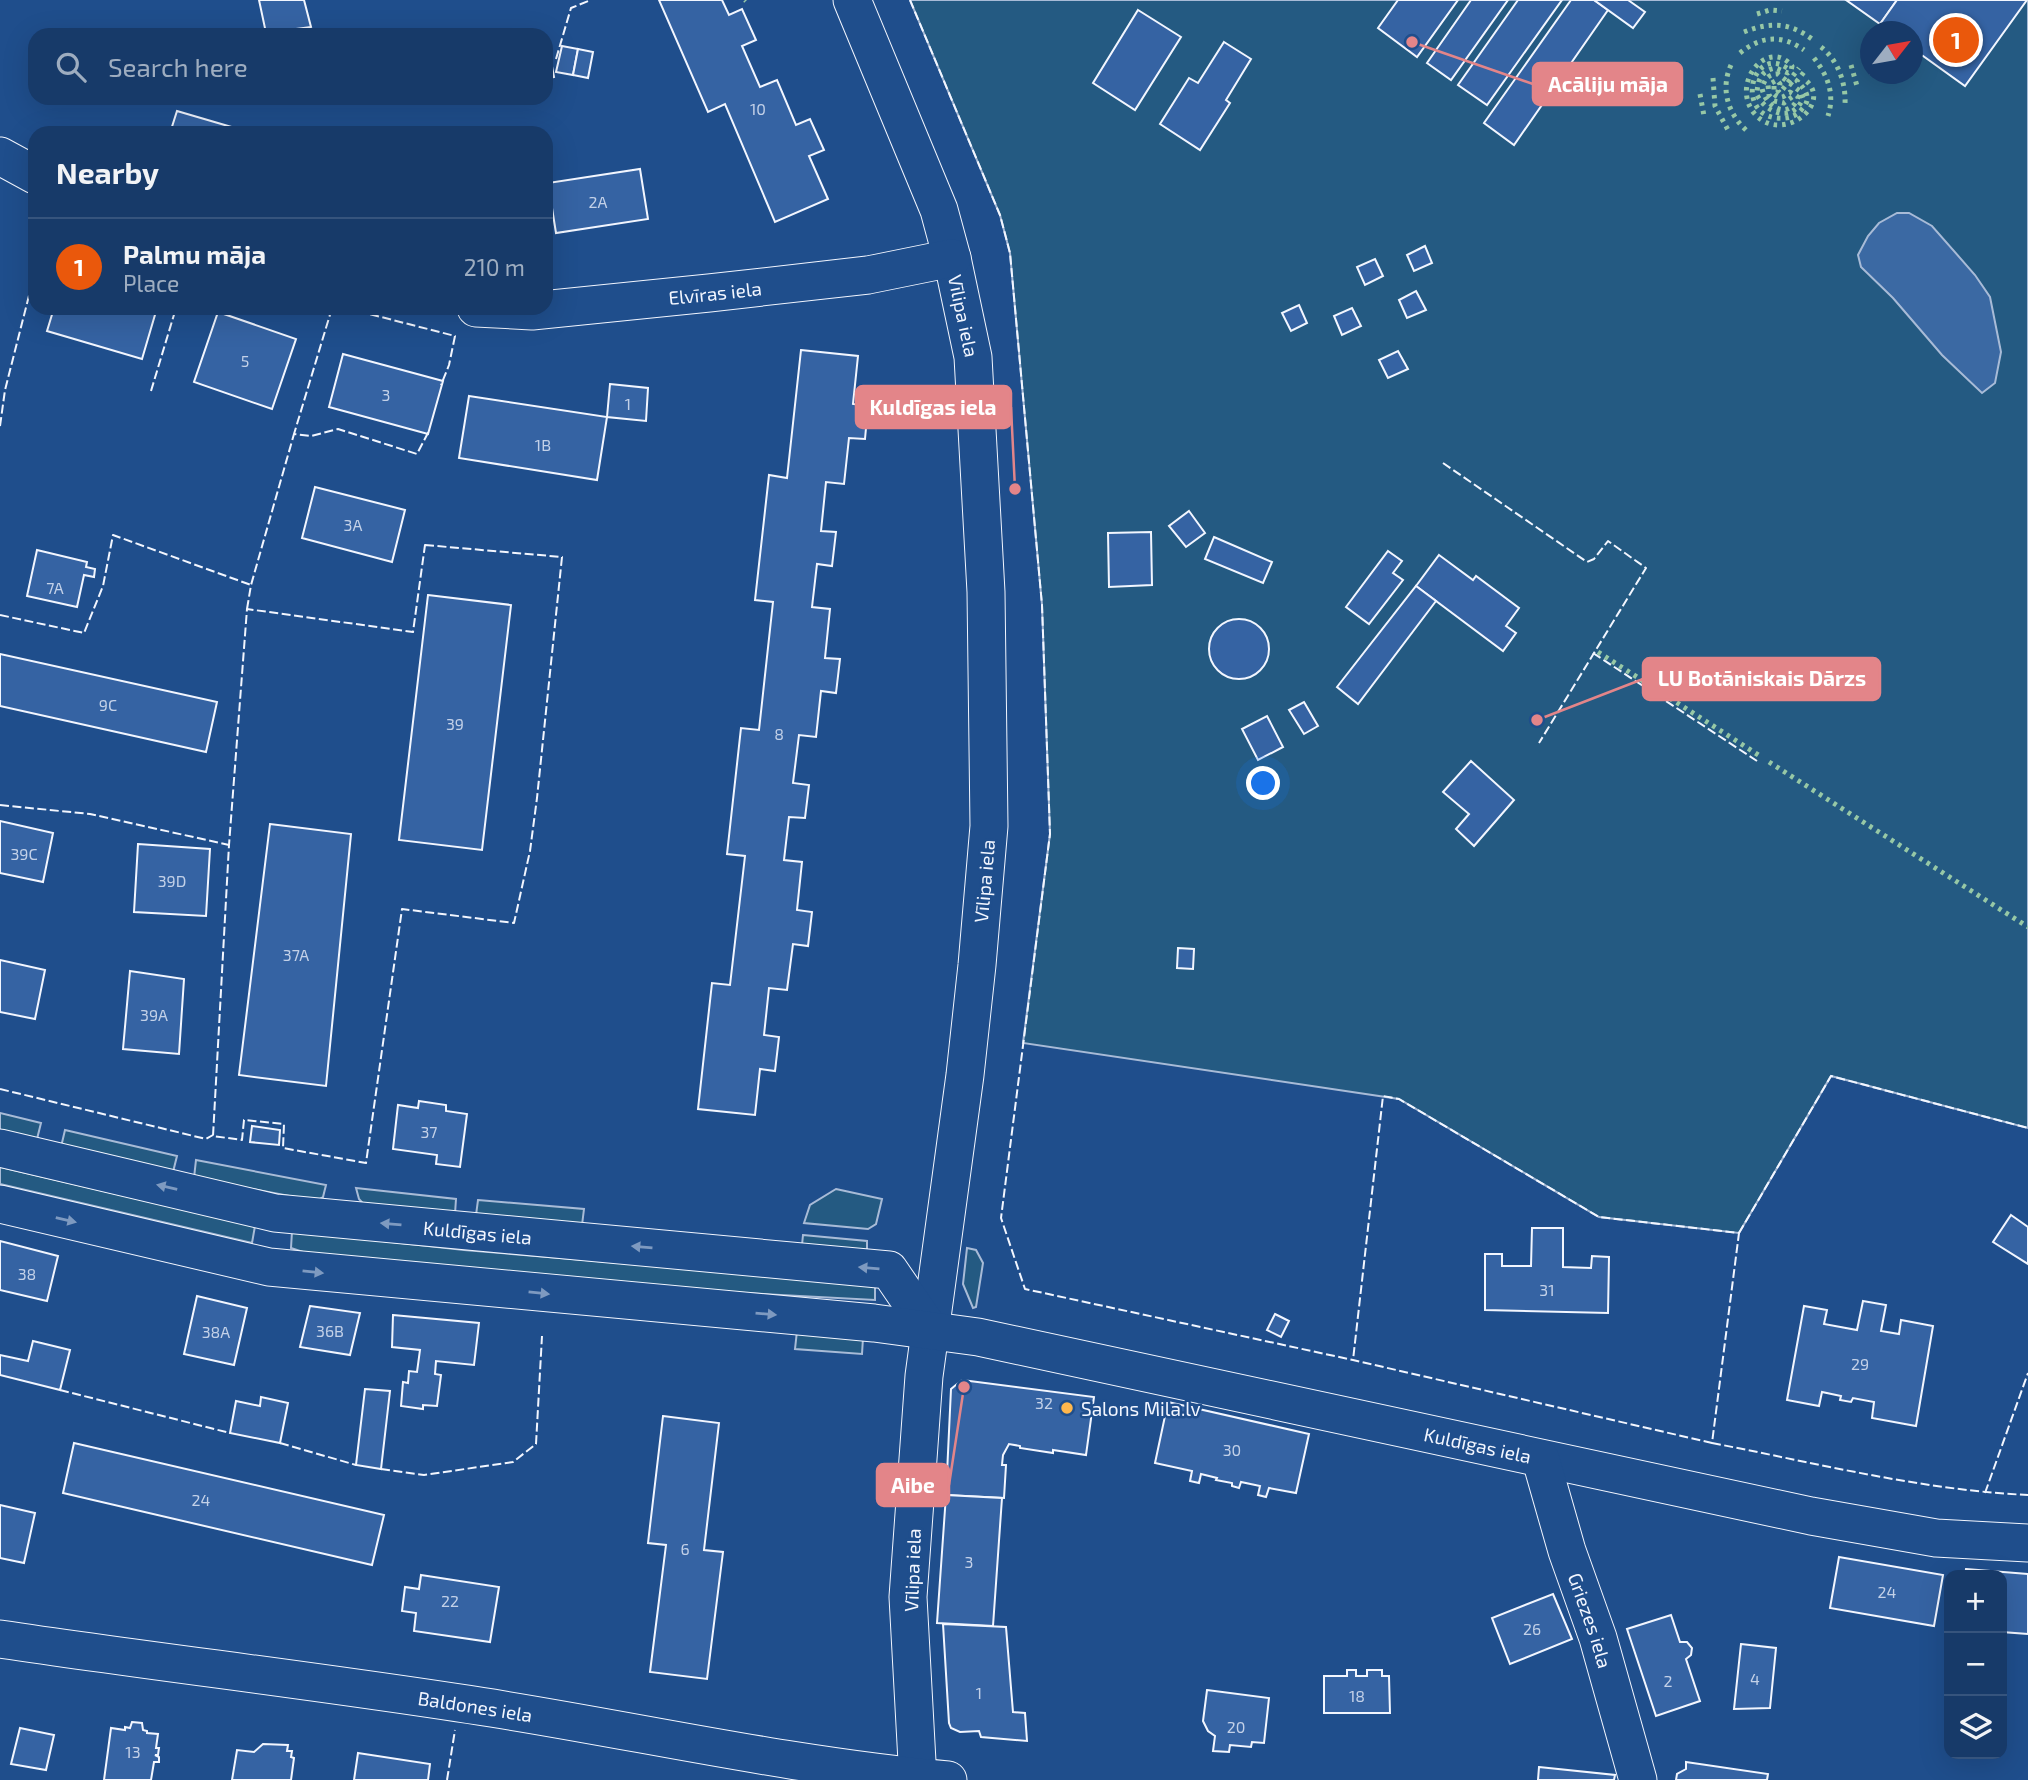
<!DOCTYPE html>
<html lang="en">
<head>
<meta charset="utf-8">
<style>
	body { margin:0; font-family:"Exo 2",sans-serif; background:#244571; color:#f1f3f6 }
	.controls { position:absolute; right:21px; bottom:21px; display:grid; overflow:hidden; border-radius:14px; box-shadow:0 7px 28px #0002 }
	.controls button { width:63px; height:63px; display:grid; place-items:center; padding:0; border:0; border-bottom:2px solid #36547d; background:#173a69; color:#f1f3f6; font:35px sans-serif }
	.compass { position:absolute; left:1860px; top:21px; width:63px; height:63px; border-radius:50%; background:#173a69; box-shadow:0 7px 28px #0002; rotate:59deg }
	.you { position:absolute; left:1264px; top:784px; width:24px; height:24px; margin:-18px; border:5px solid #fff; border-radius:50%; background:#1a73e8; box-shadow:0 0 0 10px #1a73e833 }
	.badge { display:grid; place-items:center; width:46px; height:46px; border-radius:50%; background:#ea580c; color:#fff; font-size:23px; font-weight:700 }
	.pin { position:absolute; translate:-50% -50%; border:4px solid #fff; box-shadow:0 2px 7px #0006 }
	.list { margin:0; padding:0; list-style:none }
	h2 { display:flex; justify-content:space-between; align-items:center; height:91px; margin:0; padding:0 28px; font-size:30px }
	h2 small { font-size:23px; font-weight:400; color:#9eadc0 }
	.list li { display:grid; grid-template-columns:46px 1fr auto; gap:21px; align-items:center; box-sizing:border-box; height:98px; padding:0 28px; border-top:2px solid #36547d }
	.list b { display:block; font-size:26px; white-space:nowrap }
	.list p { margin:0; font-size:23px; white-space:nowrap; color:#9eadc0 }
	.list em { font-size:23px; font-style:normal; color:#9eadc0 }
	.icon { flex:none; width:38px; height:38px; fill:none; stroke:currentColor; stroke-width:2; stroke-linecap:round; stroke-linejoin:round }
	.map { position:relative; flex:none; width:2028px; height:1780px; overflow:hidden }
	.search { position:absolute; background:#173a69; box-shadow:0 7px 28px #0002; left:28px; top:28px; width:525px; height:77px; display:flex; align-items:center; gap:18px; box-sizing:border-box; padding:0 24px; border-radius:21px; color:#9eadc0; font-size:26px }
	.panel { position:absolute; background:#173a69; box-shadow:0 7px 28px #0002; left:28px; top:126px; width:525px; height:189px; border-radius:21px }
	.map>svg:first-child { display:block }
	.green { fill:#245a82; stroke:#a8bbd7; stroke-width:2; fill-rule:evenodd }
	.water { fill:#3b69a3; stroke:#a8bbd7; stroke-width:2 }
	.building { fill:#3563a3; stroke:#f2f6ff; stroke-width:2 }
	.lines { fill:none; stroke-linecap:round; stroke-linejoin:round }
	.minor-casing { stroke:#f2f6ff; stroke-width:39 }
	.minor { stroke:#1f4e8c; stroke-width:37 }
	.hedge { stroke:#97c8a6; stroke-width:5; stroke-dasharray:3.5 5; stroke-linecap:butt }
	.fence { stroke:#f2f6ff; stroke-width:2; stroke-dasharray:9 3.5; stroke-linecap:butt }
	.oneway { fill:#7e9ac0 }
	.poi-dot { fill:#ffb74d; stroke:#1f4e8c; stroke-width:2.5 }
	.labels { text-anchor:middle; dominant-baseline:central; stroke-width:5; stroke-linejoin:round; paint-order:stroke }
	.number-label { font-size:16px; fill:#c3d1e8 }
	.street-label { font-size:19px; fill:#f2f6ff; stroke:#1f4e8c }
	.poi-label { font-size:19px; fill:#f2f6ff; stroke:#1f4e8c; text-anchor:start }
	.leader { fill:none; stroke:#e38589; stroke-width:2.5 }
	.callout-dot { fill:#e38589; stroke:#1f4e8c; stroke-width:2.5 }
	.callout { fill:#e38589; stroke:#e38589; stroke-width:2.5 }
	.callout-label { font-size:21px; text-anchor:middle; font-weight:bold; fill:#fff }
</style>
</head>
<body>
<div class="map">
<svg width="2028" height="1780" viewBox="0 0 2028 1780">
	<rect width="100%" height="100%" fill="#1f4e8c"/>
	<g class="green">
		<path d="M910,0H2028V1128L1831,1076L1739,1233L1599,1217L1399,1099L1023,1043L1050,834L1042,605L1010,253L1000,215ZM1870,32H1912V74H1870Z"/>
		<polygon points="0,1113 41,1123 37,1139 0,1131"/>
		<polygon points="65,1130 177,1156 173,1172 61,1147"/>
		<polygon points="196,1160 326,1185 323,1197 316,1201 194,1178"/>
		<polygon points="0,1167 255,1226 252,1243 0,1184"/>
		<polygon points="356,1188 456,1199 455,1214 367,1208 359,1199"/>
		<polygon points="836,1189 882,1199 876,1224 868,1229 804,1223 810,1205"/>
		<polygon points="478,1200 584,1209 582,1225 476,1215"/>
		<polygon points="292,1231 464,1250 875,1284 875,1300 690,1290 306,1253 291,1248"/>
		<polygon points="803,1235 867,1241 867,1250 802,1245"/>
		<polygon points="967,1248 976,1250 983,1263 976,1307 973,1308 963,1284"/>
		<polygon points="797,1331 863,1338 862,1354 795,1349"/>
	</g>
	<polygon class="water" points="1897,213 1909,213 1932,226 1975,275 1990,297 2001,352 1995,383 1982,393 1942,355 1893,298 1861,267 1858,255 1868,236 1879,223"/>
	<g class="building">
		<polygon points="259,0 304,0 311,27 266,33"/>
		<polygon points="659,0 722,0 729,15 742,9 756,40 742,46 760,87 777,80 796,125 810,119 824,150 809,156 828,199 775,222 725,104 708,112"/>
		<polygon points="1398,0 1458,0 1417,57 1378,28"/>
		<polygon points="1471,0 1508,0 1451,80 1427,63"/>
		<polygon points="1518,0 1562,0 1487,105 1458,85"/>
		<polygon points="1571,0 1594,0 1608,10 1514,145 1484,123"/>
		<polygon points="1594,0 1628,0 1645,12 1633,28"/>
		<polygon points="1846,0 1897,0 1880,24"/>
		<polygon points="1897,0 2027,0 1965,86 1912,48 1912,32 1890,32 1880,24"/>
		<polygon points="1138,10 1181,37 1135,110 1093,83"/>
		<polygon points="1224,42 1251,59 1226,100 1230,103 1200,150 1160,124 1189,78 1198,83"/>
		<polygon points="562,46 578,49 573,75 556,72"/>
		<polygon points="578,49 593,52 588,78 573,75"/>
		<polygon points="551,61 554,77 546,79 546,62"/>
		<polygon points="177,111 252,133 170,133"/>
		<polygon points="640,169 648,219 556,233 548,183"/>
		<polygon points="1425,246 1432,263 1414,271 1407,255"/>
		<polygon points="1375,259 1383,276 1365,285 1357,267"/>
		<polygon points="1416,291 1426,310 1407,318 1399,300"/>
		<polygon points="1299,305 1307,323 1291,331 1282,313"/>
		<polygon points="54,308 157,308 142,359 47,331"/>
		<polygon points="1352,308 1361,326 1342,335 1334,316"/>
		<polygon points="218,312 296,339 272,409 194,382"/>
		<polygon points="801,350 858,356 853,404 868,406 865,439 849,438 844,484 826,482 821,531 836,532 832,566 817,564 812,607 830,609 825,658 840,659 836,693 821,691 816,737 799,735 793,783 809,785 805,818 789,817 784,860 802,862 797,910 812,912 808,946 793,944 787,990 769,988 764,1035 779,1037 775,1071 760,1069 755,1115 698,1109 712,983 730,985 745,856 727,854 741,728 759,730 773,602 755,600 769,475 787,478"/>
		<polygon points="1398,351 1408,369 1388,378 1379,360"/>
		<polygon points="343,354 443,381 428,434 329,407"/>
		<polygon points="610,384 648,388 646,421 607,417"/>
		<polygon points="469,396 607,417 597,480 459,458"/>
		<polygon points="315,487 405,510 392,562 302,538"/>
		<polygon points="1189,511 1205,533 1186,547 1169,526"/>
		<polygon points="1151,532 1152,585 1109,587 1108,533"/>
		<polygon points="1214,537 1272,562 1263,583 1205,559"/>
		<polygon points="37,550 87,562 86,567 95,569 94,577 84,575 77,607 27,596"/>
		<polygon points="1388,551 1402,561 1393,573 1403,580 1369,624 1346,607"/>
		<polygon points="1439,555 1473,580 1476,576 1519,608 1506,626 1516,633 1503,651 1416,586"/>
		<polygon points="1416,586 1436,601 1358,704 1337,687"/>
		<polygon points="428,595 511,605 482,850 399,840"/>
		<circle cx="1239" cy="649" r="30"/>
		<polygon points="0,654 217,702 206,752 0,706"/>
		<polygon points="1304,702 1318,726 1304,734 1289,710"/>
		<polygon points="1267,716 1283,747 1258,760 1242,729"/>
		<polygon points="1471,761 1514,800 1474,846 1456,829 1469,814 1443,792"/>
		<polygon points="0,821 53,833 43,882 0,873"/>
		<polygon points="270,824 351,834 326,1086 239,1075"/>
		<polygon points="138,844 210,849 206,916 134,912"/>
		<polygon points="1178,948 1194,949 1193,969 1177,968"/>
		<polygon points="0,960 45,970 35,1019 0,1012"/>
		<polygon points="130,971 184,979 179,1054 123,1049"/>
		<polygon points="419,1101 446,1105 446,1111 467,1114 460,1167 436,1164 437,1155 393,1149 398,1105 418,1108"/>
		<polygon points="252,1126 280,1130 279,1145 250,1142"/>
		<polygon points="2011,1215 2028,1227 2028,1264 1993,1242"/>
		<polygon points="1532,1228 1563,1228 1563,1267 1591,1268 1592,1256 1609,1257 1608,1313 1485,1310 1485,1254 1502,1254 1502,1266 1531,1266"/>
		<polygon points="0,1241 58,1256 47,1301 0,1290"/>
		<polygon points="197,1296 247,1308 234,1365 184,1354"/>
		<polygon points="1863,1301 1886,1305 1881,1331 1899,1334 1901,1320 1933,1326 1916,1426 1872,1418 1874,1402 1853,1398 1851,1402 1840,1400 1841,1396 1822,1392 1819,1406 1787,1400 1804,1306 1827,1310 1824,1324 1857,1330"/>
		<polygon points="310,1306 360,1313 350,1355 300,1347"/>
		<polygon points="1275,1314 1289,1321 1281,1337 1267,1330"/>
		<polygon points="393,1315 479,1323 474,1365 436,1361 435,1374 441,1375 437,1406 423,1405 423,1409 401,1406 403,1382 408,1383 409,1371 417,1372 420,1350 392,1347"/>
		<polygon points="33,1341 70,1350 60,1390 0,1375 0,1355 28,1361"/>
		<polygon points="962,1380 1094,1397 1086,1455 1053,1450 1053,1453 1020,1448 1020,1446 1009,1444 1003,1455 1002,1465 1006,1465 1004,1498 946,1495 951,1389"/>
		<polygon points="365,1389 390,1391 381,1469 356,1465"/>
		<polygon points="261,1397 288,1403 280,1443 230,1433 236,1401 260,1406"/>
		<polygon points="1168,1402 1309,1434 1296,1493 1269,1488 1266,1497 1258,1495 1260,1486 1241,1482 1239,1488 1232,1486 1232,1483 1216,1480 1217,1478 1201,1474 1199,1483 1190,1481 1192,1471 1155,1463"/>
		<polygon points="663,1416 719,1423 704,1550 723,1552 707,1679 650,1672 666,1545 648,1543"/>
		<polygon points="74,1443 384,1515 372,1565 63,1493"/>
		<polygon points="946,1495 1002,1498 993,1626 937,1623"/>
		<polygon points="0,1505 35,1513 24,1563 0,1558"/>
		<polygon points="1839,1557 1943,1575 1934,1626 1830,1608"/>
		<polygon points="1966,1569 2028,1574 2028,1634 2002,1632 2002,1575 1965,1575"/>
		<polygon points="421,1575 499,1587 490,1642 414,1631 416,1613 402,1611 405,1587 419,1589"/>
		<polygon points="1553,1594 1572,1639 1510,1664 1492,1618"/>
		<polygon points="1671,1615 1680,1642 1687,1642 1692,1648 1691,1655 1686,1659 1700,1701 1656,1716 1627,1629"/>
		<polygon points="943,1624 1006,1627 1013,1712 1025,1713 1027,1741 981,1737 979,1731 960,1732 951,1728 949,1723"/>
		<polygon points="1741,1644 1776,1648 1770,1708 1734,1709"/>
		<polygon points="1347,1670 1356,1670 1356,1676 1367,1676 1367,1670 1382,1670 1382,1676 1389,1676 1390,1713 1324,1713 1324,1676 1347,1676"/>
		<polygon points="1207,1690 1269,1698 1264,1743 1252,1742 1251,1747 1230,1745 1229,1752 1213,1751 1215,1736 1208,1731 1203,1721"/>
		<polygon points="132,1722 142,1723 143,1730 147,1731 147,1733 158,1734 156,1748 159,1748 158,1755 155,1755 159,1757 159,1762 154,1762 151,1780 104,1780 111,1728 125,1730 125,1727 130,1728"/>
		<polygon points="20,1728 54,1735 46,1770 11,1764"/>
		<polygon points="263,1744 288,1745 287,1751 292,1751 291,1757 294,1758 291,1780 232,1780 237,1750 254,1752"/>
		<polygon points="358,1753 430,1764 428,1780 354,1780"/>
		<polygon points="1686,1762 1768,1774 1767,1780 1676,1780 1677,1774 1686,1769"/>
		<polygon points="1539,1767 1615,1775 1614,1780 1538,1780"/>
	</g>
	<g class="lines">
		<g class="minor-casing">
			<g id="minor">
				<path id="s1" d="M852,0L939,210L952,258L973,357L986,592L989,826L977,965L965,1075L924,1376L908,1597L918,1780"/>
				<polyline points="0,156 35,175"/>
				<path id="s2" d="M476,308L532,311L709,293L868,275L952,258"/>
				<path id="s3" d="M0,1148L275,1213L889,1270L930,1330"/>
				<path id="s4" d="M0,1204L269,1267L874,1323L978,1337L1811,1516L1936,1538L2028,1543"/>
				<path id="s5" d="M1541,1460L1567,1551L1598,1638L1638,1780"/>
				<path id="s6" d="M0,1639C168,1664 336,1683 504,1710C652,1734 799,1767 948,1780"/>
			</g>
		</g>
		<use href="#minor" class="minor"/>
		<g class="hedge">
			<polyline points="745,0 746,1"/>
			<polyline points="1757,14 1770,10 1782,11"/>
			<path d="M1744,32C1770,22 1789,22 1812,39"/>
			<path d="M1821,47C1838,60 1846,83 1845,104"/>
			<path d="M1740,53C1761,36 1781,34 1804,50"/>
			<path d="M1814,58C1828,76 1835,94 1828,116"/>
			<path d="M1731,65C1720,89 1728,114 1747,131"/>
			<polyline points="1851,65 1857,86"/>
			<path d="M1787,68C1752,45 1735,114 1777,118C1787,119 1796,117 1802,109C1812,99 1806,90 1797,81L1804,72"/>
			<polyline points="1713,78 1715,106 1728,130"/>
			<path d="M1774,86V94C1780,100 1784,97 1790,92L1798,97C1791,119 1766,110 1762,88C1765,79 1768,74 1778,74L1801,92L1803,98C1793,123 1767,114 1757,95C1757,81 1761,70 1776,68L1788,73L1791,71L1792,66C1768,37 1730,83 1754,113C1781,146 1836,103 1804,79"/>
			<polyline points="1700,94 1704,116"/>
			<polyline points="1792,97 1784,103 1774,101 1769,95 1768,85 1777,80 1780,84 1778,91 1780,93 1799,68"/>
			<polyline points="1598,652 1760,756"/>
			<polyline points="1769,762 2028,927"/>
		</g>
		<g class="fence">
			<polyline points="910,0 1000,215 1010,253 1042,605 1050,834 1001,1218 1025,1289 1353,1360 1712,1443 1739,1233 1599,1217 1399,1099 1383,1096 1353,1360"/>
			<polyline points="556,59 571,8 591,0"/>
			<polyline points="332,308 294,434 311,436 338,429 417,454 430,429"/>
			<polyline points="346,308 455,336 449,365 441,385"/>
			<polyline points="151,391 176,308"/>
			<polyline points="0,426 5,390 35,272"/>
			<polyline points="1443,463 1587,562 1594,559 1608,541 1646,568 1539,743"/>
			<polygon points="425,545 562,557 537,798 530,851 514,923 402,909 366,1163 283,1148 284,1124 244,1120 242,1140 213,1136 229,845 247,609 413,632"/>
			<polyline points="247,609 251,585 294,434"/>
			<polyline points="0,615 84,633 103,586 113,535 251,585"/>
			<polyline points="1593,653 1757,761"/>
			<polyline points="0,805 90,814 229,845"/>
			<polyline points="0,1089 206,1139 213,1135"/>
			<polyline points="1739,1233 1831,1076 2028,1128"/>
			<polyline points="60,1390 230,1433"/>
			<polyline points="280,1443 356,1465"/>
			<path d="M1712,1443C1816,1463 1921,1490 2028,1495"/>
			<polyline points="381,1469 424,1475 513,1462 536,1444 542,1336"/>
			<polyline points="1985,1493 2028,1373"/>
			<polyline points="447,1780 455,1730"/>
		</g>
	</g>
	<defs><path id="oneway-solid" d="M-6-.8H1V-3.2L6.5 0L1 3.2V.8H-6Z" transform="scale(1.75)"/></defs>
	<g class="oneway">
		<use href="#oneway-solid" transform="translate(167 1187) rotate(-167)"/>
		<use href="#oneway-solid" transform="translate(66 1220) rotate(13)"/>
		<use href="#oneway-solid" transform="translate(391 1224) rotate(-175)"/>
		<use href="#oneway-solid" transform="translate(642 1247) rotate(-175)"/>
		<use href="#oneway-solid" transform="translate(869 1268) rotate(-175)"/>
		<use href="#oneway-solid" transform="translate(313 1272) rotate(6)"/>
		<use href="#oneway-solid" transform="translate(539 1293) rotate(6)"/>
		<use href="#oneway-solid" transform="translate(766 1314) rotate(5)"/>
	</g>
	<circle class="poi-dot" cx="1067" cy="1408" r="7"/>
	<g class="labels">
		<g class="number-label">
			<text x="758" y="108">10</text>
			<text x="598" y="201">2A</text>
			<text x="245" y="360">5</text>
			<text x="386" y="394">3</text>
			<text x="628" y="403">1</text>
			<text x="543" y="444">1B</text>
			<text x="353" y="524">3A</text>
			<text x="55" y="587">7A</text>
			<text x="108" y="704">9C</text>
			<text x="455" y="723">39</text>
			<text x="779" y="733">8</text>
			<text x="24" y="853">39C</text>
			<text x="172" y="880">39D</text>
			<text x="296" y="954">37A</text>
			<text x="154" y="1014">39A</text>
			<text x="429" y="1131">37</text>
			<text x="27" y="1273">38</text>
			<text x="1547" y="1289">31</text>
			<text x="330" y="1330">36B</text>
			<text x="216" y="1331">38A</text>
			<text x="1860" y="1363">29</text>
			<text x="1044" y="1402">32</text>
			<text x="1232" y="1449">30</text>
			<text x="201" y="1499">24</text>
			<text x="685" y="1548">6</text>
			<text x="969" y="1561">3</text>
			<text x="1887" y="1591">24</text>
			<text x="450" y="1600">22</text>
			<text x="1532" y="1628">26</text>
			<text x="1755" y="1678">4</text>
			<text x="1668" y="1680">2</text>
			<text x="979" y="1692">1</text>
			<text x="1357" y="1695">18</text>
			<text x="1236" y="1726">20</text>
			<text x="133" y="1751">13</text>
		</g>
		<g class="street-label">
			<text stroke="none"><textPath href="#s2" startOffset="240">Elvīras iela</textPath></text>
			<text stroke="none"><textPath href="#s1" startOffset="336">Vīlipa iela</textPath></text>
			<text transform="translate(984 881) rotate(-85)">Vīlipa iela</text>
			<text stroke="none"><textPath href="#s3" startOffset="486">Kuldīgas iela</textPath></text>
			<text stroke="none"><textPath href="#s4" startOffset="1500">Kuldīgas iela</textPath></text>
			<text transform="translate(912 1570) rotate(-88)">Vīlipa iela</text>
			<text stroke="none"><textPath href="#s5" startOffset="168">Griezes iela</textPath></text>
			<text stroke="none"><textPath href="#s6" startOffset="480">Baldones iela</textPath></text>
		</g>
		<g class="poi-label">
			<text x="1081" y="1408">Salons Mila.lv</text>
		</g>
	</g>
	<path class="leader" d="M1412 42L1533 84M1015 489L1011 407M1537 720L1643 679M964 1387L949 1485"/>
	<g class="callout-dot">
		<circle cx="1412" cy="42" r="7"/>
		<circle cx="1015" cy="489" r="7"/>
		<circle cx="1537" cy="720" r="7"/>
		<circle cx="964" cy="1387" r="7"/>
	</g>
	<g class="callout">
		<rect x="1533" y="63" width="149" height="42" rx="7"/>
		<rect x="856" y="386" width="155" height="42" rx="7"/>
		<rect x="1643" y="658" width="237" height="42" rx="7"/>
		<rect x="877" y="1464" width="72" height="42" rx="7"/>
	</g>
	<g class="callout-label">
		<text x="1608" y="92">Acāliju māja</text>
		<text x="933" y="415">Kuldīgas iela</text>
		<text x="1762" y="686">LU Botāniskais Dārzs</text>
		<text x="913" y="1493">Aibe</text>
	</g>
</svg>
<div class="controls">
<button>+</button>
<button>−</button>
<button><svg class="icon" aria-label="layers" viewBox="0 0 24 24"><path d="M12 4l9 5-9 5-9-5zM3 14l9 5 9-5"/></svg></button>
</div>
<svg class="compass" viewBox="-18 -18 36 36"><path d="M0-13l5 13h-10z" fill="#e53935"/><path d="M0 13l5-13h-10z" fill="#9eadc0"/></svg>
<div class="you"></div>
<div class="pin badge" style="left:1956px;top:40px">1</div>
<div class="search"><svg class="icon" aria-label="search" viewBox="0 0 24 24"><circle cx="10" cy="10" r="6"/><path d="M15 15l6 6"/></svg>Search here</div>
<section class="panel">
<h2>Nearby<small></small></h2>
<ul class="list">
<li><span class="badge">1</span><div><b>Palmu māja</b><p>Place</p></div><em>210 m</em></li>
</ul>
</section>
</div>
</body>
</html>
